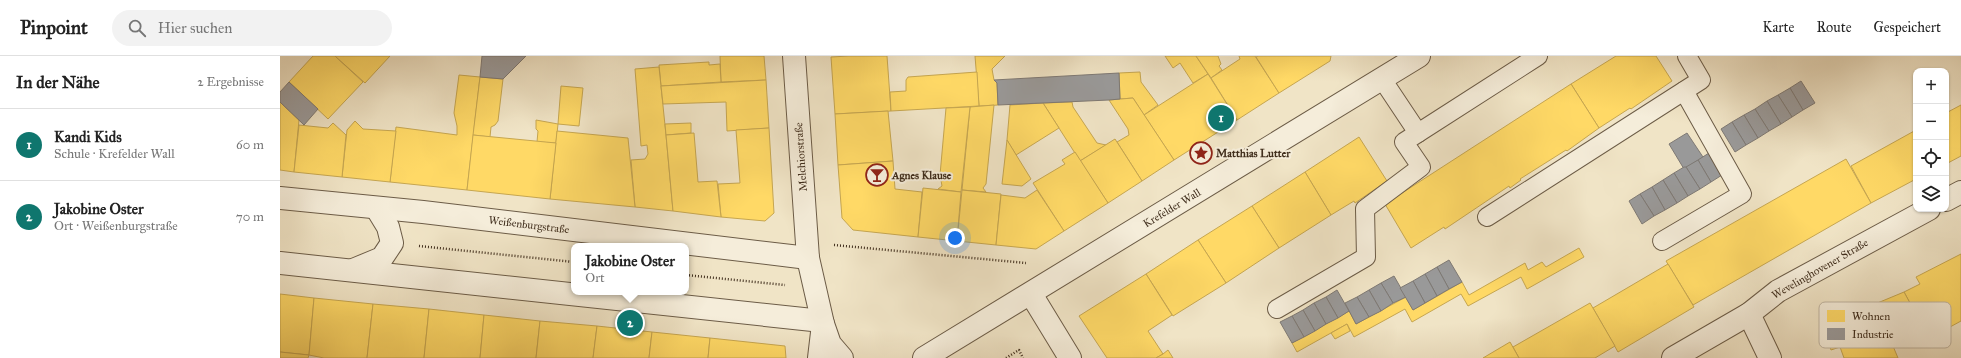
<!DOCTYPE html>
<html lang="de">
<head>
<meta charset="utf-8">
<style>
	body { margin:0; font-family:"IM FELL Great Primer",serif; background:#f2f2f2; color:#222 }
	.controls { position:absolute; right:12px; top:12px; display:grid; overflow:hidden; border-radius:8px; box-shadow:0 1px 3px #0004 }
	.controls button { width:36px; height:36px; display:grid; place-items:center; padding:0; border:0; border-bottom:1px solid #e0e0e0; background:#fff; color:#222; font:20px sans-serif }
	.you { position:absolute; left:675px; top:182px; width:14px; height:14px; margin:-10px; border:3px solid #fff; border-radius:50%; background:#1a73e8; box-shadow:0 0 0 6px #1a73e833 }
	.badge { display:grid; place-items:center; width:26px; height:26px; border-radius:50%; background:#0f766e; color:#fff; font-size:13px; font-weight:700 }
	.pin { position:absolute; translate:-50% -50%; border:2px solid #fff; box-shadow:0 1px 4px #0006 }
	.popup { position:absolute; left:291px; top:187px; width:118px; height:52px; box-sizing:border-box; display:grid; place-content:center; border-radius:8px; background:#fff; filter:drop-shadow(0 1px 3px #0005); font-size:13px; white-space:nowrap; color:#767676 }
	.popup b { font-size:15px; color:#222 }
	.popup::after { content:''; position:absolute; left:50%; top:100%; margin-left:-8px; border:8px solid transparent; border-top-color:#fff }
	.list { margin:0; padding:0; list-style:none }
	h2 { display:flex; justify-content:space-between; align-items:center; height:52px; margin:0; padding:0 16px; font-size:17px }
	h2 small { font-size:13px; font-weight:400; color:#767676 }
	.list li { display:grid; grid-template-columns:26px 1fr auto; gap:12px; align-items:center; box-sizing:border-box; height:72px; padding:0 16px; border-top:1px solid #e0e0e0 }
	.list b { display:block; font-size:15px; white-space:nowrap }
	.list p { margin:0; font-size:13px; white-space:nowrap; color:#767676 }
	.list em { font-size:13px; font-style:normal; color:#767676 }
	.icon { flex:none; width:22px; height:22px; fill:none; stroke:currentColor; stroke-width:2; stroke-linecap:round; stroke-linejoin:round }
	.map { position:relative; flex:none; width:1681px; height:302px; overflow:hidden }
	header { display:flex; align-items:center; gap:24px; box-sizing:border-box; height:56px; padding:0 20px; background:#fff; border-bottom:1px solid #e0e0e0 }
	header strong { font-size:19px }
	nav { display:flex; gap:22px; margin-inline-start:auto; font-size:14px }
	.search { width:280px; height:36px; background:#f2f2f2; display:flex; align-items:center; gap:10px; box-sizing:border-box; padding:0 14px; border-radius:22px; color:#767676; font-size:15px }
	main { display:flex }
	aside { flex:1; background:#fff }
	.map>svg:first-child { display:block }
	.homes { fill:#ffd966; stroke:#c6a650 }
	.industry { fill:#999; stroke:#7e7974 }
	.lines { fill:none; stroke-linecap:round; stroke-linejoin:round }
	.lane-casing { stroke:#6c5c47; stroke-width:20 }
	.street-casing { stroke:#6c5c47; stroke-width:24 }
	.path { stroke:#402e1d; stroke-width:2.5; stroke-dasharray:1 2; stroke-linecap:butt }
	.lane { stroke:#f5edda; stroke-width:18 }
	.street { stroke:#f5edda; stroke-width:22 }
	.labels { text-anchor:middle; dominant-baseline:central; stroke-width:4; stroke-linejoin:round; paint-order:stroke }
	.poi-label { font-size:11px; font-weight:bold; fill:#402e1d; stroke:#f5edda; text-anchor:start }
	.street-label { font-size:11px; fill:#402e1d; stroke:#f5edda }
	.key { fill:#f5edda; stroke:#bfb4a1; stroke-width:1 }
	.key-label { font-size:11px; fill:#402e1d }
</style>
</head>
<body>
<header>
<strong>Pinpoint</strong>
<div class="search"><svg class="icon" aria-label="search" viewBox="0 0 24 24"><circle cx="10" cy="10" r="6"/><path d="M15 15l6 6"/></svg>Hier suchen</div>
<nav><a>Karte</a><a>Route</a><a>Gespeichert</a></nav>
</header>
<main>
<aside>
<h2>In der Nähe<small>2 Ergebnisse</small></h2>
<ul class="list">
<li><span class="badge">1</span><div><b>Kandi Kids</b><p>Schule · Krefelder Wall</p></div><em>60 m</em></li>
<li><span class="badge">2</span><div><b>Jakobine Oster</b><p>Ort · Weißenburgstraße</p></div><em>70 m</em></li>
</ul>
</aside>
<div class="map">
<svg width="1681" height="302" viewBox="0 0 1681 302">
	<rect width="100%" height="100%" fill="#f0e4c6"/>
	<filter id="stains"><feTurbulence type="fractalNoise" baseFrequency=".005" numOctaves="4"/><feColorMatrix values="0 0 0 0 .2 0 0 0 0 .09 0 0 0 0 .02 0 0 0 .5 -.17"/></filter>
	<radialGradient id="worn" r=".72"><stop offset=".6" stop-color="#630" stop-opacity="0"/><stop offset="1" stop-color="#630" stop-opacity=".3"/></radialGradient>
	<g class="homes">
		<polygon points="33,0 55,0 83,26 48,63 9,26"/>
		<polygon points="55,0 110,0 85,27"/>
		<polygon points="440,0 484,0 486,24 441,26"/>
		<polygon points="569,0 607,0 611,55 555,58 551,1"/>
		<polygon points="695,0 725,0 712,13 714,24 717,27 718,49 699,50"/>
		<polygon points="885,0 916,0 928,18 913,27 900,7 893,12"/>
		<polygon points="916,0 938,0 941,8 939,10 942,14 931,22"/>
		<polygon points="975,0 999,37 957,64 931,22 960,3 959,0"/>
		<polygon points="978,0 1051,0 1050,5 999,37 976,1"/>
		<polygon points="1336,0 1376,0 1392,25 1351,53 1350,52 1319,72 1291,28"/>
		<polygon points="429,6 429,9 440,8 441,26 381,30 379,9"/>
		<polygon points="379,11 386,79 393,155 355,151 351,104 365,103 368,98 367,89 361,90 355,13"/>
		<polygon points="697,16 699,50 611,55 610,36 626,35 626,24 628,21"/>
		<polygon points="860,16 861,26 878,49 864,59 853,42 840,43 839,17"/>
		<polygon points="928,18 957,64 894,104 864,59"/>
		<polygon points="179,19 200,21 187,134 110,126 116,71 177,79 177,70 174,57"/>
		<polygon points="200,21 223,23 218,65 215,69 211,71 210,81 193,79"/>
		<polygon points="486,24 489,72 447,75 446,46 383,48 381,30"/>
		<polygon points="1291,28 1319,72 1287,95 1286,94 1240,123 1241,124 1230,132 1229,130 1165,173 1164,171 1131,192 1105,148"/>
		<polygon points="281,30 303,32 299,70 278,68"/>
		<polygon points="853,42 894,104 862,125 837,86 849,79 848,73 829,44"/>
		<polygon points="0,46 19,64 14,116 0,114"/>
		<polygon points="792,46 793,51 817,87 826,89 800,105 763,47"/>
		<polygon points="763,47 779,72 736,99 727,84 730,49"/>
		<polygon points="714,49 706,128 703,132 706,136 682,134 690,51"/>
		<polygon points="1681,49 1681,100 1666,108 1666,57"/>
		<polygon points="690,51 681,136 658,133 662,130 660,119 666,52"/>
		<polygon points="608,55 613,105 558,109 555,58"/>
		<polygon points="256,64 278,68 276,87 257,86 258,75 256,73"/>
		<polygon points="75,65 83,73 116,75 110,126 62,121 67,74"/>
		<polygon points="53,67 66,79 62,121 14,116 19,69 48,72"/>
		<polygon points="411,67 411,77 386,79 385,68"/>
		<polygon points="489,72 494,157 485,165 441,161 438,128 460,127 456,74"/>
		<polygon points="1636,74 1636,123 1591,147 1571,110"/>
		<polygon points="277,75 348,82 355,151 270,143"/>
		<polygon points="414,77 418,126 437,125 441,161 393,155 386,79"/>
		<polygon points="193,79 276,87 270,143 187,134"/>
		<polygon points="1079,81 1107,125 1075,147 1074,145 1051,159 1025,116"/>
		<polygon points="835,83 862,125 828,147 800,105"/>
		<polygon points="727,84 751,123 742,130 722,128"/>
		<polygon points="795,96 828,147 784,175 753,127 785,108 782,104"/>
		<polygon points="1566,103 1591,147 1413,249 1386,205"/>
		<polygon points="613,105 615,133 642,136 638,181 573,174 562,162 558,109"/>
		<polygon points="1025,116 1051,159 999,192 972,150"/>
		<polygon points="643,132 681,136 677,185 638,181"/>
		<polygon points="682,134 721,138 716,189 677,185"/>
		<polygon points="757,134 784,175 756,193 716,189 721,139 745,142"/>
		<polygon points="972,150 999,192 946,227 918,184"/>
		<polygon points="918,184 946,227 893,260 866,218"/>
		<polygon points="1299,192 1304,201 1247,233 1241,221 1188,250 1181,238 1132,266 1125,253 1074,281 1067,268 1017,296 1012,287 1069,255 1076,268 1126,241 1133,254 1182,226 1189,239 1245,207 1248,214 1262,206 1266,211"/>
		<polygon points="1681,198 1681,265 1659,277 1647,253 1636,258 1624,236 1640,228 1636,221"/>
		<polygon points="1388,208 1414,251 1338,296 1313,252"/>
		<polygon points="866,218 892,259 868,275 883,298 876,302 827,302 799,260"/>
		<polygon points="1624,236 1636,258 1647,253 1657,272 1638,282 1637,281 1613,290 1618,302 1564,302 1560,291 1551,294 1542,270"/>
		<polygon points="0,238 34,242 29,299 0,296"/>
		<polygon points="34,242 93,248 87,302 44,302 29,299"/>
		<polygon points="1310,247 1335,290 1315,302 1239,302 1233,291"/>
		<polygon points="93,248 149,253 144,302 87,302"/>
		<polygon points="149,253 204,259 200,302 144,302"/>
		<polygon points="204,259 260,265 256,302 200,302"/>
		<polygon points="260,265 317,270 313,302 256,302"/>
		<polygon points="1067,268 1070,275 1055,283 1051,277"/>
		<polygon points="317,270 372,276 369,302 313,302"/>
		<polygon points="372,276 430,282 428,302 369,302"/>
		<polygon points="430,282 505,290 506,302 428,302"/>
		<polygon points="1230,286 1239,302 1203,302"/>
		<polygon points="888,294 893,302 876,302 883,298"/>
		<polygon points="0,296 29,299 28,302 0,302"/>
	</g>
	<g class="industry">
		<polygon points="202,0 246,0 223,23 200,21"/>
		<polygon points="839,17 840,43 829,44 718,49 717,27 714,24"/>
		<polygon points="1521,25 1535,47 1523,54 1510,32"/>
		<polygon points="9,26 38,53 24,69 0,46 0,36"/>
		<polygon points="1510,32 1523,54 1512,61 1498,39"/>
		<polygon points="1498,39 1512,61 1501,68 1487,45"/>
		<polygon points="1487,45 1501,68 1489,75 1475,53"/>
		<polygon points="1475,53 1489,75 1478,82 1464,59"/>
		<polygon points="1464,59 1478,82 1466,89 1452,66"/>
		<polygon points="1452,66 1466,89 1455,96 1441,73"/>
		<polygon points="1407,77 1423,101 1404,113 1389,88"/>
		<polygon points="1429,97 1442,119 1431,126 1418,104"/>
		<polygon points="1418,104 1431,126 1420,133 1406,111"/>
		<polygon points="1404,111 1406,111 1420,133 1408,140 1394,117"/>
		<polygon points="1394,117 1408,140 1397,147 1383,124"/>
		<polygon points="1383,124 1397,147 1385,154 1372,131"/>
		<polygon points="1372,131 1385,154 1374,160 1360,138"/>
		<polygon points="1360,138 1374,160 1362,168 1349,145"/>
		<polygon points="1169,204 1182,226 1169,233 1157,211"/>
		<polygon points="1157,211 1169,233 1157,240 1145,218"/>
		<polygon points="1145,218 1157,240 1145,247 1133,225"/>
		<polygon points="1114,220 1126,241 1113,247 1101,227"/>
		<polygon points="1133,225 1145,247 1133,254 1120,232"/>
		<polygon points="1101,227 1113,247 1101,255 1089,234"/>
		<polygon points="1057,234 1069,255 1058,262 1046,241"/>
		<polygon points="1089,234 1101,255 1089,261 1077,241"/>
		<polygon points="1046,241 1058,262 1046,268 1034,247"/>
		<polygon points="1077,241 1089,261 1076,268 1065,247"/>
		<polygon points="1034,247 1046,268 1035,275 1023,254"/>
		<polygon points="1023,254 1035,275 1024,281 1012,260"/>
		<polygon points="1012,260 1024,281 1012,287 1000,266"/>
	</g>
	<g class="lines">
		<g class="lane-casing">
			<g id="lane">
				<polyline points="1102,23 1138,77 1258,0"/>
				<polyline points="1207,161 1421,24 1407,0"/>
				<polyline points="1382,185 1462,138 1404,35"/>
				<polyline points="997,253 1086,201 1085,153 1141,111 1124,86 1138,77"/>
			</g>
		</g>
		<g class="street-casing">
			<g id="street">
				<polyline points="514,0 528,202 543,268 539,302"/>
				<polyline points="0,142 143,156 528,202"/>
				<polyline points="1666,144 1681,136"/>
				<polyline points="0,207 542,265 550,288 562,302"/>
				<polyline points="73,214 102,202 112,187 108,171 97,153"/>
				<polyline points="751,238 790,302"/>
				<polyline points="1469,258 1490,302"/>
				<polyline points="644,302 1139,0"/>
				<polyline points="1393,302 1469,258 1498,235 1649,153"/>
			</g>
		</g>
		<g class="path">
			<polyline points="554,189 746,207"/>
			<polyline points="139,190 294,206"/>
			<polyline points="406,219 505,229"/>
			<polyline points="726,302 739,294 743,302"/>
		</g>
		<use href="#lane" class="lane"/>
		<use href="#street" class="street"/>
	</g>
	<defs>
		<g id="sight-ring" transform="scale(1.15)"><circle r="9.5" fill="#f5edda" stroke="#8f2418" stroke-width="1.5"/><path d="M0-6L1.8-2.2L6-1.7L2.9 1.2L3.7 5.4L0 3.3L-3.7 5.4L-2.9 1.2L-6-1.7L-1.8-2.2Z" fill="#8f2418"/></g>
		<g id="bar-ring" transform="scale(1.15)"><circle r="9.5" fill="#f5edda" stroke="#8f2418" stroke-width="1.5"/><path d="M-6-5H6L.8 .8V4.5H3.5V6h-7V4.5H-.8V.8Z" fill="#8f2418"/></g>
	</defs>
	<g fill-rule="evenodd">
		<use href="#sight-ring" x="921" y="97"/>
		<use href="#bar-ring" x="597" y="119"/>
	</g>
	<g class="labels">
		<g class="poi-label">
			<text x="936" y="97">Matthias Lutter</text>
			<text x="612" y="119">Agnes Klause</text>
		</g>
		<g class="street-label">
			<text transform="translate(521 101) rotate(-94)">Melchiorstraße</text>
			<text transform="translate(892 152) rotate(-31)">Krefelder Wall</text>
			<text transform="translate(249 169) rotate(7)">Weißenburgstraße</text>
			<text transform="translate(1540 213) rotate(-30)">Wevelinghovener Straße</text>
		</g>
	</g>
	<rect x="1539" y="246" width="132" height="46" rx="6" class="key"/>
	<rect x="1547" y="254" width="18" height="12" fill="#ffd966"/>
	<rect x="1547" y="272" width="18" height="12" fill="#999"/>
	<g class="key-label">
		<text x="1572" y="264">Wohnen</text>
		<text x="1572" y="282">Industrie</text>
	</g>
	<rect width="100%" height="100%" filter="url(#stains)"/>
	<rect width="100%" height="100%" fill="url(#worn)"/>
</svg>
<div class="controls">
<button>+</button>
<button>−</button>
<button><svg class="icon" aria-label="locate" viewBox="0 0 24 24"><circle cx="12" cy="12" r="6"/><path d="M12 2v4M12 18v4M2 12h4M18 12h4"/></svg></button>
<button><svg class="icon" aria-label="layers" viewBox="0 0 24 24"><path d="M12 4l9 5-9 5-9-5zM3 14l9 5 9-5"/></svg></button>
</div>
<div class="you"></div>
<div class="pin badge" style="left:941px;top:62px">1</div>
<div class="pin badge" style="left:350px;top:267px">2</div>
<div class="popup"><b>Jakobine Oster</b>Ort</div>
</div>
</main>
</body>
</html>
